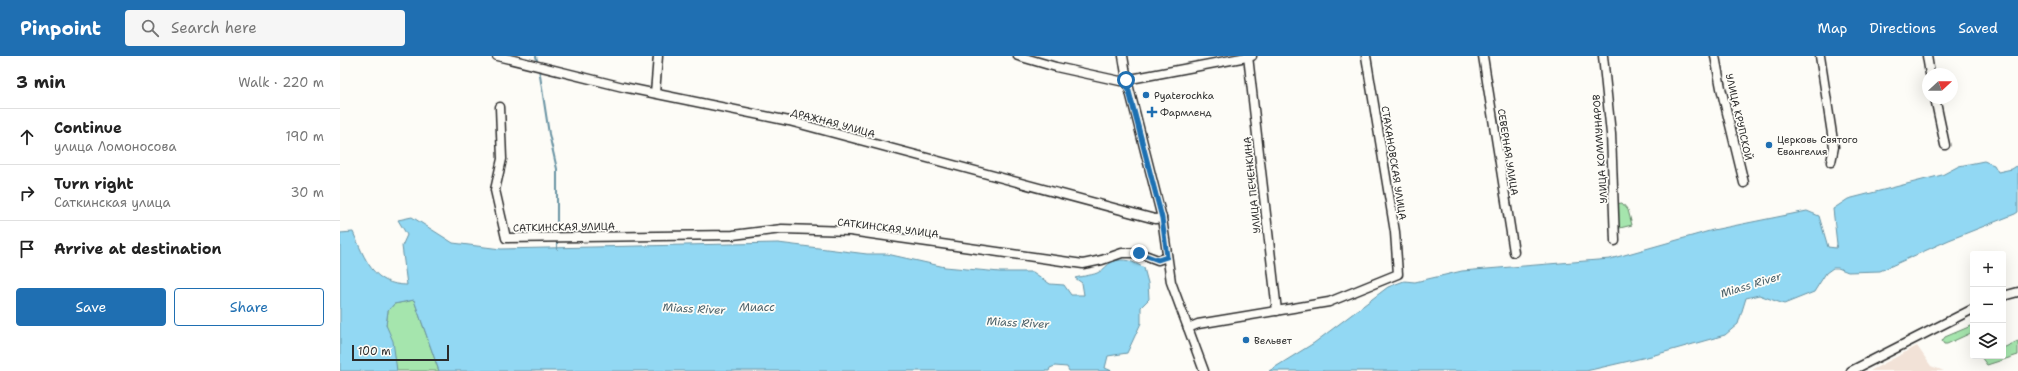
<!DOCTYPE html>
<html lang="en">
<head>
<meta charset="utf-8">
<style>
	body { margin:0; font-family:"Shantell Sans",sans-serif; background:#f6f6f6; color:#222 }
	.controls { position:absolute; right:12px; bottom:12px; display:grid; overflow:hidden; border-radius:4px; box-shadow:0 4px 16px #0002 }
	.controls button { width:36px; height:36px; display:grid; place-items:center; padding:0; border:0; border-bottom:1px solid #e0e0e0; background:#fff; color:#222; font:20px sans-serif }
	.compass { position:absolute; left:1582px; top:12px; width:36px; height:36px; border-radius:50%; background:#fff; box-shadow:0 4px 16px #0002; rotate:69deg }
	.scale { position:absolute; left:12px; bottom:10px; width:97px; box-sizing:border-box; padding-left:4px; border:2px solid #2b2b2b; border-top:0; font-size:11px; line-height:14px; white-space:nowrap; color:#2b2b2b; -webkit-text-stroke:3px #fdfcf7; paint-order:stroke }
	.stop { position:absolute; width:12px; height:12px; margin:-9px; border:3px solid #1f6fb2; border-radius:50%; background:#fff }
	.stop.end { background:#1f6fb2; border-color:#fff; box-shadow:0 1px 4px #0008 }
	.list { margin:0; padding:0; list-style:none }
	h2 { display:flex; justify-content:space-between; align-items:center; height:52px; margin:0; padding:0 16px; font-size:17px }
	h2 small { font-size:13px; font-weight:400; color:#767676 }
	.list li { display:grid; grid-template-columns:26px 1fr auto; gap:12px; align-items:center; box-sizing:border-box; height:56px; padding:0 16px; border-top:1px solid #e0e0e0 }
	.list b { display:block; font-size:15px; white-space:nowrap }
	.list p { margin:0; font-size:13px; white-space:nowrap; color:#767676 }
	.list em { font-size:13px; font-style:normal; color:#767676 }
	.actions { display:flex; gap:8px; padding:12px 16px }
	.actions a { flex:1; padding:9px 0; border:1px solid #1f6fb2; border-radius:4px; text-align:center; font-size:14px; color:#1f6fb2 }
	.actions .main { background:#1f6fb2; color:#fff }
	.icon { flex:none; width:22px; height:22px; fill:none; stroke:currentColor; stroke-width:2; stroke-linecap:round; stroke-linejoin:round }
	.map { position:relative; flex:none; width:1678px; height:315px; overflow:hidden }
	header { display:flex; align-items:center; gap:24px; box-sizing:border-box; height:56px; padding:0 20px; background:#1f6fb2; color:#fff }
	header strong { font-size:19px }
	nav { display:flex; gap:22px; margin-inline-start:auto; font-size:14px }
	.search { width:280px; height:36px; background:#f6f6f6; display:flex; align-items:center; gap:10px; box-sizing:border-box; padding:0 14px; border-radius:4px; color:#767676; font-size:15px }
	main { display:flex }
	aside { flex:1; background:#fff }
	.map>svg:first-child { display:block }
	.built { fill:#f2e2d7 }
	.green { fill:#a5e5ad; stroke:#68886c }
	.water { fill:#92d8f3; stroke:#6993a3 }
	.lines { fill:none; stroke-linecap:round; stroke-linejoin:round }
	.stream { stroke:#6993a3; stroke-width:2 }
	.minor-casing { stroke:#2b2b2b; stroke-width:11 }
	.minor { stroke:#fdfcf7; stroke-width:8 }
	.route { stroke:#1f6fb2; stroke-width:5 }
	.poi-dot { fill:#1f6fb2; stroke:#fdfcf7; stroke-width:1.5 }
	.labels { text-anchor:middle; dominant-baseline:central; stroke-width:3.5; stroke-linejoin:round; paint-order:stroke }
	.poi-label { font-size:10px; fill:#2b2b2b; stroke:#fdfcf7; text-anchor:start }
	.street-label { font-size:10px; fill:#2b2b2b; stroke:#fdfcf7 }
	.water-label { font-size:11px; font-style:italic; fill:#4a5f67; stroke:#fdfcf7 }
</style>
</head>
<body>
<header>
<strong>Pinpoint</strong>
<div class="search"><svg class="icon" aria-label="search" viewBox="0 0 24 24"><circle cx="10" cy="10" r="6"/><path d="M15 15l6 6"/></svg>Search here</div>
<nav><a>Map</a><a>Directions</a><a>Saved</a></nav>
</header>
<main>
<aside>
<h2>3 min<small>Walk · 220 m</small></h2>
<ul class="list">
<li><svg class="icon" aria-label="ahead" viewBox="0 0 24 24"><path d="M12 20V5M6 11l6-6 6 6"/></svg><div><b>Continue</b><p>улица Ломоносова</p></div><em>190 m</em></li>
<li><svg class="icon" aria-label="right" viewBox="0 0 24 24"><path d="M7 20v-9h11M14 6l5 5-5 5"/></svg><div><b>Turn right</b><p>Саткинская улица</p></div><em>30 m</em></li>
<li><svg class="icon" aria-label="arrive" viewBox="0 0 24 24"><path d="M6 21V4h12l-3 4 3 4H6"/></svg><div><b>Arrive at destination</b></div></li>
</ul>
<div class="actions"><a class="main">Save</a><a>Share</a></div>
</aside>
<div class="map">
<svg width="1678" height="315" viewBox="0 0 1678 315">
	<rect width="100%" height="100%" fill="#fdfcf7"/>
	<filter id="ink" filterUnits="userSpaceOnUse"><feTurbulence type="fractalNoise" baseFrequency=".025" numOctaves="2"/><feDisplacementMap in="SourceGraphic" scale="8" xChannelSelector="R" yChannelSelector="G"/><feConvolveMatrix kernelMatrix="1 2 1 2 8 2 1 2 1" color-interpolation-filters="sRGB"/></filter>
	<g filter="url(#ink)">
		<polygon class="built" points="1577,290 1591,310 1604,315 1530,315"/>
		<g class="green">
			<polygon points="1282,147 1288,154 1292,169 1276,173 1275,148"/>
			<polygon points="74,244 99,315 57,315 46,269 48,255 54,248"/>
			<polygon points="1631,270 1633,270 1633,276 1607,288 1604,288 1602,285 1605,281"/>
			<polygon points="1678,285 1678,299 1647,309 1641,301 1663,300 1663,292"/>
		</g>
		<g class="water">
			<polygon points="1644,105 1654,109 1658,116 1672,113 1678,109 1678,156 1675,158 1609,184 1540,215 1508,216 1498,212 1493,212 1486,217 1474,236 1444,248 1419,239 1406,242 1398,268 1385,279 1311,300 1246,315 929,315 974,287 1048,231 1064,225 1075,226 1122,215 1270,203 1373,174 1467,155 1479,160 1488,191 1496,192 1497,188 1493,153 1508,143 1602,119 1619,110"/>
			<path d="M72,161L113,187L161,193L438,187L527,198H547L605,211L660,216H693L710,228L724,229L731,239H744L742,227L735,222C742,220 755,219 759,216C764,214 767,208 772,206C784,201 794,206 804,212L808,227L809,243L801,251V267L787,297L768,300L765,312L772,315H729L727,311L715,310L710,312L709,315H99L74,244L54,248L48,255L46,269L53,285L57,315H0V177L13,176C25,203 33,229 67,229L62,190L67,179L58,164Z"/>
		</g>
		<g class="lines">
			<g class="stream">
				<polyline points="196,0 198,9"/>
				<polyline points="199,13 209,78 217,113 217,179"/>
				<polyline points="217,193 217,183"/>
			</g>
			<g class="minor-casing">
				<g id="minor">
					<polyline points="157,0 283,31 449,65 815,163 822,162"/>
					<polyline points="678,0 716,11 780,25 912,0"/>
					<polyline points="783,0 787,24 822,162 831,226 864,315"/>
					<polyline points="908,0 937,255"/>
					<polyline points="1143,0 1174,196"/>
					<polyline points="1263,0 1271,78 1275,185"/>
					<polyline points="1375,0 1381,32 1404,127"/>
					<polyline points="1480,0 1494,91 1491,106"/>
					<polyline points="1587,0 1590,18"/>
					<polyline points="315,37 318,0"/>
					<polyline points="1595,42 1605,89"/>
					<polyline points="160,51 162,103 155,134 166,182 393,179 442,173 510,175 743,208 762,204 782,197 799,197 818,204 827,201"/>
					<polyline points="1663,240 1678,236"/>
					<polyline points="848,272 858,268 989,246 1058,218 1055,176 1026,0"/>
					<polyline points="1511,315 1633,253"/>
				</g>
			</g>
			<use href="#minor" class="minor"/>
		</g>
	</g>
	<g class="lines" filter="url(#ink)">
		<polyline class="route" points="786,24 822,162 827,201 818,204 799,197"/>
	</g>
	<g class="poi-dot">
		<circle cx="806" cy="39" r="4"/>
		<path d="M810 50h4v4h4v4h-4v4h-4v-4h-4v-4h4z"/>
		<circle cx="1429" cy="89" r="4"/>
		<circle cx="906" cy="284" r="4"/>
	</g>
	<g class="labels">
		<g class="poi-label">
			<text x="814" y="39">Pyaterochka</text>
			<text x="820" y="56">Фармленд</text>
			<text x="1437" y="83">Церковь Святого<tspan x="1437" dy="12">Евангелия</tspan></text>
			<text x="914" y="284">Вельвет</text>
		</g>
		<g class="street-label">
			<text transform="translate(1399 61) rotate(77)">УЛИЦА КРУПСКОЙ</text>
			<text transform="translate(493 67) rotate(15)">ДРАЖНАЯ УЛИЦА</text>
			<text transform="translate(1260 93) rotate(-94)">УЛИЦА КОММУНАРОВ</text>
			<text transform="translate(1168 96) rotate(81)">СЕВЕРНАЯ УЛИЦА</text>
			<text transform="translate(1054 107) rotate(81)">СТАХАНОВСКАЯ УЛИЦА</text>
			<text transform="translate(912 129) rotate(-96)">УЛИЦА ПЕЧЕНКИНА</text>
			<text transform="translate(224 171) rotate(-1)">САТКИНСКАЯ УЛИЦА</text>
			<text transform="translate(548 172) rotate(7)">САТКИНСКАЯ УЛИЦА</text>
		</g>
		<g class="water-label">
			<text transform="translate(1411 229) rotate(-17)">Miass River</text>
			<text x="417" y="251">Миасс</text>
			<text transform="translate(354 253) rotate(3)">Miass River</text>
			<text transform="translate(678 267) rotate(3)">Miass River</text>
		</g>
	</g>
</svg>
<div class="controls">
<button>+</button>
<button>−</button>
<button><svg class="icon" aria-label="layers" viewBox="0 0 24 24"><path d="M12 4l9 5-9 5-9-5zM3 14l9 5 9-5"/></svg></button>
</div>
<svg class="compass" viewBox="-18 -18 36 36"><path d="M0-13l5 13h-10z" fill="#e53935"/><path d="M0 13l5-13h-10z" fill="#767676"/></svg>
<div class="scale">100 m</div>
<div class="stop" style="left:786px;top:24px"></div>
<div class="stop end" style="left:799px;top:197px"></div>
</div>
</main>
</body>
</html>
